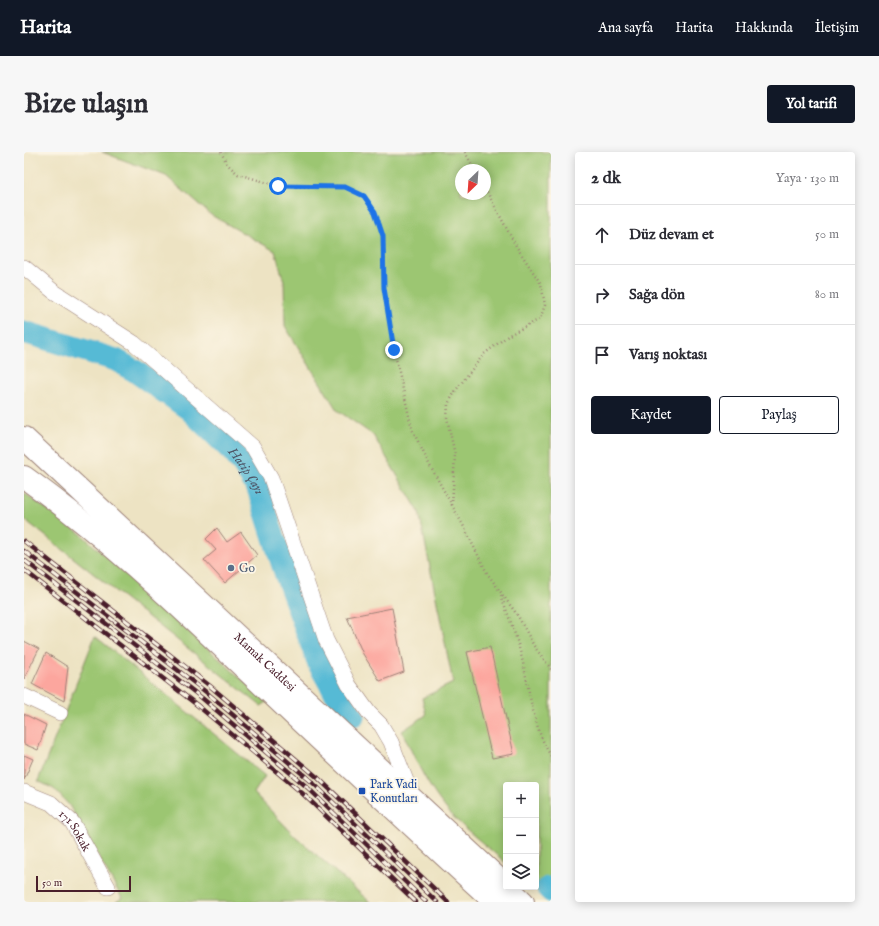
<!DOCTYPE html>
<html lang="tr">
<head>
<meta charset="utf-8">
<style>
	body { margin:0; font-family:"IM FELL English",serif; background:#f7f7f7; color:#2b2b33 }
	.controls { position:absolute; right:12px; bottom:12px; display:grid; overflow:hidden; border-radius:4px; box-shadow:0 2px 10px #0003 }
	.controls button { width:36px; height:36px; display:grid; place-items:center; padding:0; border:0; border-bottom:1px solid #e1e1e2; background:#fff; color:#2b2b33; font:20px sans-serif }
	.compass { position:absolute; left:431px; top:12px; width:36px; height:36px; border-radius:50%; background:#fff; box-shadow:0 2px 10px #0003; rotate:205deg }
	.scale { position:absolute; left:12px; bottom:10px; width:95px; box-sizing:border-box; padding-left:4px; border:2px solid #4a1f2b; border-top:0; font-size:11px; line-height:14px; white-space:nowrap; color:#4a1f2b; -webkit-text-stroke:3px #fcf5e5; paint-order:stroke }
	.stop { position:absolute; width:12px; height:12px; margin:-9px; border:3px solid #1a73e8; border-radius:50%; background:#fff }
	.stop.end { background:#1a73e8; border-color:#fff; box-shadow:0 1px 4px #0008 }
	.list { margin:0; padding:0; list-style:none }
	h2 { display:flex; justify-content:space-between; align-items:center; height:52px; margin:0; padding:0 16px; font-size:17px }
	h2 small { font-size:13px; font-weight:400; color:#7c7c81 }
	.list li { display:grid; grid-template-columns:26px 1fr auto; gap:12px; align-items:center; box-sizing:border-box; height:60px; padding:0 16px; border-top:1px solid #e1e1e2 }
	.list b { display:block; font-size:15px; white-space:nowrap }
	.list em { font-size:13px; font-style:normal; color:#7c7c81 }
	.actions { display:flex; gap:8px; padding:12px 16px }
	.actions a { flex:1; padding:9px 0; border:1px solid #111827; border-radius:4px; text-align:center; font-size:14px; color:#111827 }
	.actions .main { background:#111827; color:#fff }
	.icon { flex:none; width:22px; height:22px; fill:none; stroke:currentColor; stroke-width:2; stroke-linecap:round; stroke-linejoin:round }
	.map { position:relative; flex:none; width:527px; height:750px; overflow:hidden; border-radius:4px }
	header { display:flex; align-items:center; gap:24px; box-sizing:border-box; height:56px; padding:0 20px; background:#111827; color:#fff }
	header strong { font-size:19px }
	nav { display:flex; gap:22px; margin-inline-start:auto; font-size:14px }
	.intro { display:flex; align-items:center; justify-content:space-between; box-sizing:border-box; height:96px; padding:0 24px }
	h1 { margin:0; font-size:28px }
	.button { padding:10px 18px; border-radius:4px; background:#111827; color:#fff; font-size:14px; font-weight:700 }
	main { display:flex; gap:24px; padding:0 24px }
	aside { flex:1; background:#fff; border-radius:4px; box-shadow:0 2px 10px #0003 }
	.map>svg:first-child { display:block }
	.green { fill:#9cc672; stroke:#73724e; fill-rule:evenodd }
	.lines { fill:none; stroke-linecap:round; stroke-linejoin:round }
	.river { stroke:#56bad5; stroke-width:23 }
	.building { fill:#fca69e }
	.street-casing { stroke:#9c8177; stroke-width:16 }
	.primary-casing { stroke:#9c8177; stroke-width:24 }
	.path { stroke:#9c8177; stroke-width:2.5; stroke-dasharray:1 3; stroke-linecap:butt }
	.street { stroke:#fff; stroke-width:15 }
	.primary { stroke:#fff; stroke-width:22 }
	.rail-casing { stroke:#4a1f2b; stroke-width:4.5 }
	.rail { stroke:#fcf5e5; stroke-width:3; stroke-dasharray:9; stroke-linecap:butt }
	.route { stroke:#1a73e8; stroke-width:5 }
	.service-dot { fill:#5c6f8a; stroke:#fcf5e5; stroke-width:1.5 }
	.transit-dot { fill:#1a4fb4; stroke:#fcf5e5; stroke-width:1.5 }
	.labels { text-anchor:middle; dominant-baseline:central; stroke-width:3.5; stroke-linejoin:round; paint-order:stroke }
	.service-label { font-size:12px; fill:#4e5e75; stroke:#fcf5e5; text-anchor:start }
	.street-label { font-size:12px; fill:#4a1f2b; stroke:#fcf5e5 }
	.transit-label { font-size:12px; fill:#164399; stroke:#fcf5e5; text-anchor:start }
	.water-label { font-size:13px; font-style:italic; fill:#4e5566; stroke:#fcf5e5 }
</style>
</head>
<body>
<header>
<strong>Harita</strong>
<nav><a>Ana sayfa</a><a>Harita</a><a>Hakkında</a><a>İletişim</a></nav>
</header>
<div class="intro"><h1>Bize ulaşın</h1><a class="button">Yol tarifi</a></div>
<main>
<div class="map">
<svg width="527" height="750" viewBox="0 0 527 750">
	<rect width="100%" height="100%" fill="#fcf5e5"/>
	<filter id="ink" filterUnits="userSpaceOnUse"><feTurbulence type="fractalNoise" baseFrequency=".025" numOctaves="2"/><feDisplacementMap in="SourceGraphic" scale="8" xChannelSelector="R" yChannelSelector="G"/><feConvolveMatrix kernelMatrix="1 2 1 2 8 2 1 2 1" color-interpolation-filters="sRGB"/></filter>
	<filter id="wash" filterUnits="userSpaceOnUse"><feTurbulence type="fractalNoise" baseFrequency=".012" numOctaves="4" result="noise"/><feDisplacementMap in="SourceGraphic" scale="16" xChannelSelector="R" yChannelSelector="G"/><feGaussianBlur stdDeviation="0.9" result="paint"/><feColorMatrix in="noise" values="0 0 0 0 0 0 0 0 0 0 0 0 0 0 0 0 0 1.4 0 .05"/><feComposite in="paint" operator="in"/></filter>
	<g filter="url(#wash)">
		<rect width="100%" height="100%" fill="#ede3c3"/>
		<g class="green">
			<path d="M78,0H527V725L514,740L509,735H512V633H482V711C463,694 441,678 424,659C404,636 391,607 378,579L402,563L398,546L429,531L395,360L349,283L313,258L261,174L260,129L251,99L187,63L142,24ZM437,18H461V42H437Z"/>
			<polygon points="0,341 57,382 243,550 237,554 0,367"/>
			<polygon points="71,484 241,624 230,641 271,684 346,750 92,750 98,746 45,653 30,637 14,629"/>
		</g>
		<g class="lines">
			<g class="river">
				<path id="s1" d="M0,180L92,208L111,219L165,257L209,300L218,311L234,336L262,423L295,512L310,539L329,564"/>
				<polyline points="524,736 527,739"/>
			</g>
		</g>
		<g id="blocks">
			<g class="building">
				<polygon points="193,376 203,390 217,380 233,403 201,431 180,408 192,398 182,387"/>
				<polygon points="368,456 380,520 356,529 339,502 323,465"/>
				<polygon points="0,489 15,497 0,527"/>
				<polygon points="466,495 490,602 468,606 443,500"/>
				<polygon points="22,501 44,515 40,549 8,532"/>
				<polygon points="0,562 22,573 14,598 0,592"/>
				<polygon points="0,603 9,607 0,628"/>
			</g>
		</g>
	</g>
	<g filter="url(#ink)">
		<use href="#blocks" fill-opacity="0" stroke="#9c8177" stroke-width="1"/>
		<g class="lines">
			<g class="street-casing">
				<g id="street">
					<polyline points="0,115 29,139 110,191 229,295 247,326 302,488 325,533 345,561 357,573 367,590 388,644"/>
					<polyline points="0,544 36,561"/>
					<path id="s2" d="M0,640L27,651L48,670L84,735"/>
				</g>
			</g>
			<g class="primary-casing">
				<g id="primary">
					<path id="s3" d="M0,286L482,734"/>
					<path d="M0,325C84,385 158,457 233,528C312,603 391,677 471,750"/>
					<polyline points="483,735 499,750"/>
				</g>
			</g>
			<g class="path">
				<polyline points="197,0 203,12 214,22 254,34 321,35 340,44 351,60 359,84 360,136 370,198 388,277 405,312 439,373 463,421 494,464 510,494 527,517"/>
				<polyline points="441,0 451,18"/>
				<polyline points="428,353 431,303 423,266 424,252 432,238 460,202 485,183 516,167 521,153 517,132 492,94 461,36"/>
				<path d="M477,443C483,461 491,480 496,499C506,535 507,572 527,604"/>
			</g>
			<use href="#street" class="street"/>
			<use href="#primary" class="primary"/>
			<g class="rail-casing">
				<g id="rail">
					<polyline points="0,389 186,534 293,625 424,750"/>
					<polyline points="0,399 182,540 288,630 413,750"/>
					<polyline points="0,408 178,546 283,635 402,750"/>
					<polyline points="0,418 173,553 278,641 392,750"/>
				</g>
			</g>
			<use href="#rail" class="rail"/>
		</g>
	</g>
	<g class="lines" filter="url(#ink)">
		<polyline class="route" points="254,34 321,35 340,44 351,60 359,84 360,136 370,198"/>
	</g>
	<circle class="service-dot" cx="207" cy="416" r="4"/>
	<rect class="transit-dot" x="334" y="635" width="8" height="8" rx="2"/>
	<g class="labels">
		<g class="service-label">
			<text x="215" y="416">Go</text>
		</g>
		<g class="street-label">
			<text stroke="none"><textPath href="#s3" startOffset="329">Mamak Caddesi</textPath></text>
			<text stroke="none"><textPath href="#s2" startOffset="66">171 Sokak</textPath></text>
		</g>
		<g class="transit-label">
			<text x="346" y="632">Park Vadi<tspan x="346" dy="14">Konutları</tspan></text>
		</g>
		<g class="water-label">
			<text stroke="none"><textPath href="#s1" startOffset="269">Hatip Çayı</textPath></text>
		</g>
	</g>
</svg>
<div class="controls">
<button>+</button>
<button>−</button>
<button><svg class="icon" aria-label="layers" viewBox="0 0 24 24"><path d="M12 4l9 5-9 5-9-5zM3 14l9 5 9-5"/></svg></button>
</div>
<svg class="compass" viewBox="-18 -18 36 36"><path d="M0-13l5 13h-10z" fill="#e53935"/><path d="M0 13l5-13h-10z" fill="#7c7c81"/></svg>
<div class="scale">50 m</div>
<div class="stop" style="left:254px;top:34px"></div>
<div class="stop end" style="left:370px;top:198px"></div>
</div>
<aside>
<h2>2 dk<small>Yaya · 130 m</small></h2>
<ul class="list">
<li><svg class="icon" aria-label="ahead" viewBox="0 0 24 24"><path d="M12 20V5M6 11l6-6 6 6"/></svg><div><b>Düz devam et</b></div><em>50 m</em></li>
<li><svg class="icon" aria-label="right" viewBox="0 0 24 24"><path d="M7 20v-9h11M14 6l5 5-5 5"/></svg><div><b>Sağa dön</b></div><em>80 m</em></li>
<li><svg class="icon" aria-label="arrive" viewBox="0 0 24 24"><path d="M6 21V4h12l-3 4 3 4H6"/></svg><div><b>Varış noktası</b></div></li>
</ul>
<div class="actions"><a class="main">Kaydet</a><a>Paylaş</a></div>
</aside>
</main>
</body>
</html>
